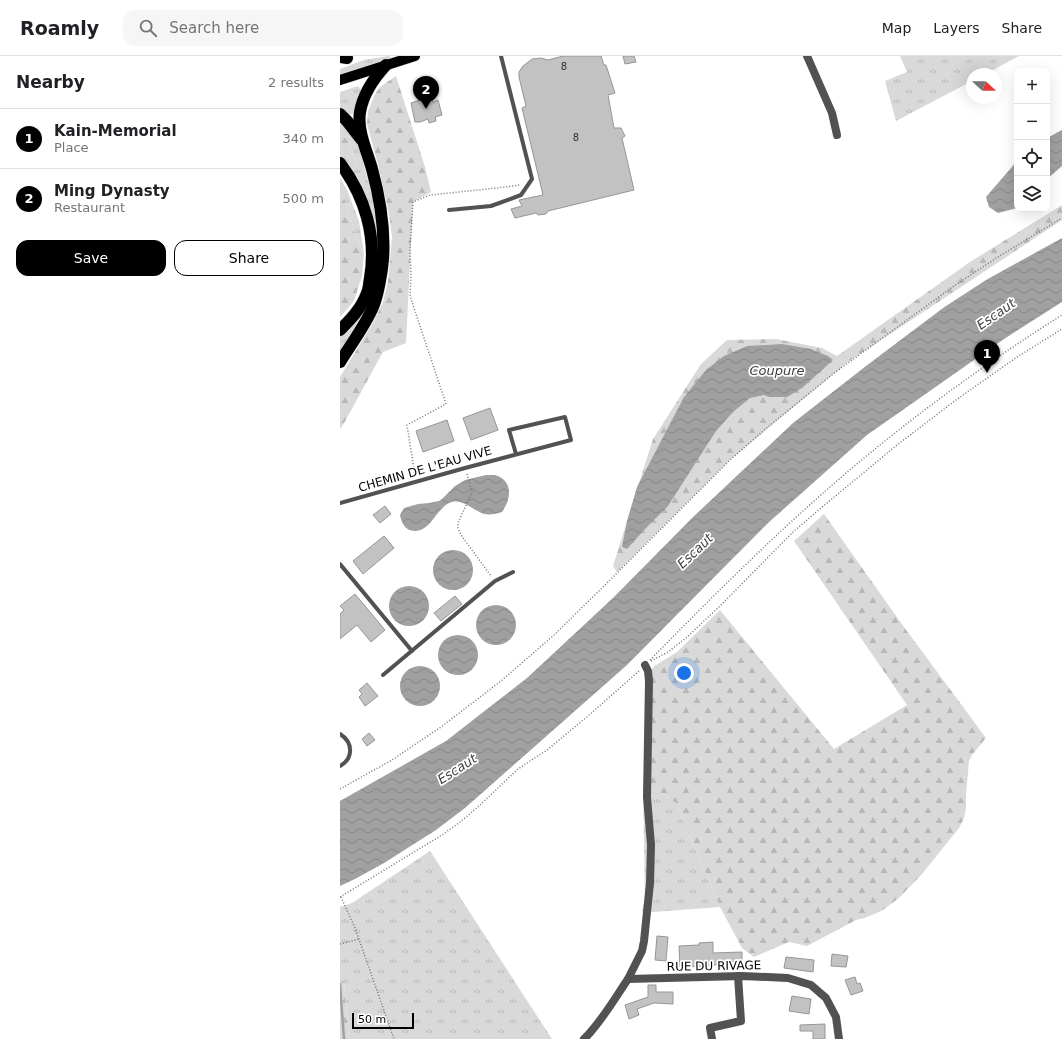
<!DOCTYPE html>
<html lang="en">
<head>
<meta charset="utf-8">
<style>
	body { margin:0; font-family:"DejaVu Sans",sans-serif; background:#f6f6f6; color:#202124 }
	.controls { position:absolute; right:12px; top:12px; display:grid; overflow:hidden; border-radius:8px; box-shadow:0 4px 16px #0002 }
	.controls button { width:36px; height:36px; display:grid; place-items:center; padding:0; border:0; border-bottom:1px solid #e0e0e0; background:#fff; color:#202124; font:20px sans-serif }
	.compass { position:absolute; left:626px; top:12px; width:36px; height:36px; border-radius:50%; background:#fff; box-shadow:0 4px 16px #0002; rotate:111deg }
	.scale { position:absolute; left:12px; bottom:10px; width:62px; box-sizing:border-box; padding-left:4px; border:2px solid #000; border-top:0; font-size:11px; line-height:14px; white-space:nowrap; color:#000; -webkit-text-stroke:3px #fff; paint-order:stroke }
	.you { position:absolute; left:344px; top:617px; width:14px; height:14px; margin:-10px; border:3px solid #fff; border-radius:50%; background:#1a73e8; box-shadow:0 0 0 6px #1a73e833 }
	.badge { display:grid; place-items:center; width:26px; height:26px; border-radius:50%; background:#000; color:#fff; font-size:13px; font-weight:700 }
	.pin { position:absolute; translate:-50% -33px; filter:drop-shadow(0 1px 2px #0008) }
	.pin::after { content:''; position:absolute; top:21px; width:14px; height:12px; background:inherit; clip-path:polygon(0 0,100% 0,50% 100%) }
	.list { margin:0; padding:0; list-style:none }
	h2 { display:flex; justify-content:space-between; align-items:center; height:52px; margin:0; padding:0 16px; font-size:17px }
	h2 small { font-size:13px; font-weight:400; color:#757577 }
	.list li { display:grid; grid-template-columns:26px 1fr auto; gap:12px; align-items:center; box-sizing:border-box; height:60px; padding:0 16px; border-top:1px solid #e0e0e0 }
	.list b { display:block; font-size:15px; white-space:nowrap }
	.list p { margin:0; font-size:13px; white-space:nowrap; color:#757577 }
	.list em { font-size:13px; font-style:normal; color:#757577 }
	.actions { display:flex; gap:8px; padding:12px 16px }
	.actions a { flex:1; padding:9px 0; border:1px solid #000; border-radius:12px; text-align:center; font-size:14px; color:#000 }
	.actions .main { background:#000; color:#fff }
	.icon { flex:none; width:22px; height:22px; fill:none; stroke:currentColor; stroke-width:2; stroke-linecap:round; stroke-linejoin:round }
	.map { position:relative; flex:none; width:722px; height:983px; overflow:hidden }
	header { display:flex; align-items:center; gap:24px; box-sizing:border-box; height:56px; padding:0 20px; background:#fff; border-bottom:1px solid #e0e0e0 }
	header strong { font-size:19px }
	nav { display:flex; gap:22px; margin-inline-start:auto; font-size:14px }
	.search { width:280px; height:36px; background:#f6f6f6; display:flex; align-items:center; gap:10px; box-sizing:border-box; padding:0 14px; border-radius:12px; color:#757577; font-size:15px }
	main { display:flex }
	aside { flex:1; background:#fff }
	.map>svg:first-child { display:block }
	.grass { fill:url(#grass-tufts) }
	.forest { fill:url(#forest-firs) }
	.water { fill:url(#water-waves) }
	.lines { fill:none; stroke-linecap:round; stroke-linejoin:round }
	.stream { stroke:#a0a0a0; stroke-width:2.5 }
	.building { fill:#c2c2c2; stroke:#969696 }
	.primary-casing { stroke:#dbdbdb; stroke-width:11 }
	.highway-casing { stroke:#dbdbdb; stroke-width:13 }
	.path { stroke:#747474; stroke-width:1.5; stroke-dasharray:1 2; stroke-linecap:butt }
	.lane { stroke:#525252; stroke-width:4 }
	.street { stroke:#525252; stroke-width:8 }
	.primary { stroke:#000; stroke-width:10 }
	.highway { stroke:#000; stroke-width:12 }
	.labels { text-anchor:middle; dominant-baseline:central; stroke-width:3.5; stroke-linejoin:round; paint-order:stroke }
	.number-label { font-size:10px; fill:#303030 }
	.street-label { font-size:12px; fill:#000; stroke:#fff }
	.water-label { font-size:13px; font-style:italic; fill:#414141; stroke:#fff }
</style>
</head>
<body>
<header>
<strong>Roamly</strong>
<div class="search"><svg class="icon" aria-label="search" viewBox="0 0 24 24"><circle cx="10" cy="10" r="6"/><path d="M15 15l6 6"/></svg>Search here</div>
<nav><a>Map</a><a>Layers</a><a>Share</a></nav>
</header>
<main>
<aside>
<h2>Nearby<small>2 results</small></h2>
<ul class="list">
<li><span class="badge">1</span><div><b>Kain-Memorial</b><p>Place</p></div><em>340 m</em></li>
<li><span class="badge">2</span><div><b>Ming Dynasty</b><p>Restaurant</p></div><em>500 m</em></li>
</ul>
<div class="actions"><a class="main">Save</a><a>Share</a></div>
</aside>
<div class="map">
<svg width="722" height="983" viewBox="0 0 722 983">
	<defs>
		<pattern id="grass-tufts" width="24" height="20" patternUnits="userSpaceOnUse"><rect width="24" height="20" fill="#d9d9d9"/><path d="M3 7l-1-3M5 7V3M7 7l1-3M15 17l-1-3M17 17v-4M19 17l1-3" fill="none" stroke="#b8b8b8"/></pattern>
		<pattern id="forest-firs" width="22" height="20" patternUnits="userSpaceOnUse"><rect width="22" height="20" fill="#d9d9d9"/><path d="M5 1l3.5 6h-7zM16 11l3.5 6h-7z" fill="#b8b8b8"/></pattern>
		<pattern id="water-waves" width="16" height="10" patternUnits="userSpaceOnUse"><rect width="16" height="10" fill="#a0a0a0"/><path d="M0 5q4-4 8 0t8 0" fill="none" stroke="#888"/></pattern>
	</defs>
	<rect width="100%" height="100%" fill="#fff"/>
	<g class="grass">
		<polygon points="48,0 51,1 50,3 0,22 0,13 24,4"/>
		<polygon points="560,0 679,0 646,18 632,18 632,25 556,65 545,25 567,16"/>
		<polygon points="18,30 22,35 16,56 8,60 0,54 0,36"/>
		<path d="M0,64L9,73L17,85L21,99L32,139L37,166L39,191L37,213L32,242L26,255L0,298V278C30,258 38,223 36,189C35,181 35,173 33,165C29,147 20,131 10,115L16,109L11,91L0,73Z"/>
		<polygon points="0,122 7,134 19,165 24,198 16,180 5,144 0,136"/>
		<polygon points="303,729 310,730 336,747 380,851 313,856 302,855 305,843"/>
		<polygon points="90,795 212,983 9,983 4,926 0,926 0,851 12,847"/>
	</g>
	<g class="forest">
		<polygon points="56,20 85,111 91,136 73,146 66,287 43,296 3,369 0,373 0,321 33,267 43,246 48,225 50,205 52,181 49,158 39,112 27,68 28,55 35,38 40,31"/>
		<polygon points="0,73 11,91 16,109 10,115 0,100"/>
		<polygon points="0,136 5,144 16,180 24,198 22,220 14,245 0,261"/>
		<polygon points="722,149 722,164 508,306 391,403 277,516 273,510 313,383 361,308 387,284 436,283 482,292 497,300 630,206"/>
		<polygon points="484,458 561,567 646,682 632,699 629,705 626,739 626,752 624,762 619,772 582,818 559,842 543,854 525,862 516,864 467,890 449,886 414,901 402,892 380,851 336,747 310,730 309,623 313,611 337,596 380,554 494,693 567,649 454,485"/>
		<polygon points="0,926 4,926 9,983 0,983"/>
	</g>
	<g class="water">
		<polygon points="722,74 722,110 707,123 707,82"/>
		<polygon points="677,105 677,152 658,157 649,151 646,141"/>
		<polygon points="722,182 722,246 664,283 527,379 428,467 287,609 125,752 96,774 44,807 15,823 0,830 0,745 106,685 187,622 274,541 352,462 453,367 526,310 603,252 646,224"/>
		<polygon points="442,288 471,293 480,297 488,300 493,304 462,332 447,341 429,341 424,339 410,342 393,356 376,375 328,450 304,474 287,493 282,491 287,465 297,431 344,341 366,314 384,300 407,290"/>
		<path d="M146,419C149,419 153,419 155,419C174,425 171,443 162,456C156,458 150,459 144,458C132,454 122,441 109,447C95,454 89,480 70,474C64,472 61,465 60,459L64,452L78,448L89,447L99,445L102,443L115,430L125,424Z"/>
		<circle cx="113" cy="514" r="20"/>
		<circle cx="69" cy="550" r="20"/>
		<circle cx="156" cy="569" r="20"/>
		<circle cx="118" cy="599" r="20"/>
		<circle cx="80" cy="630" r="20"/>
	</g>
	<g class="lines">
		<polyline class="stream" points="0,928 4,983"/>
	</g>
	<g class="building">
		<polygon points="223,0 261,0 264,9 266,9 275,37 268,39 274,72 281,72 285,80 282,82 294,134 208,155 206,158 198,159 196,157 175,162 171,153 182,150 179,144 203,139 182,52 186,50 179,21 179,16 183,10 192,3 201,2 208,4"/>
		<polygon points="283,0 294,0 296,6 285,8"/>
		<polygon points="83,43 85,46 92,44 93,46 98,44 102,59 95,61 96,65 89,67 88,63 80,66 75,66 71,47"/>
		<polygon points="150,352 158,374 131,384 123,362"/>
		<polygon points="107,364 114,385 83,396 76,375"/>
		<polygon points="45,450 51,458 40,467 33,459"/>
		<polygon points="44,480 54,492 23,518 13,505"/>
		<polygon points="15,538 45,574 31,586 17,569 0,583 0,558 4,554 0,550"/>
		<polygon points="115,540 122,548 101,565 94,557"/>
		<polygon points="27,627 38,640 25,650 19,641 22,638 19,634"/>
		<polygon points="29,677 35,684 27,690 22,683"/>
		<polygon points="317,880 328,881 326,905 315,904"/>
		<polygon points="373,886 373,897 402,896 402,909 373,909 373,910 340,911 339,890 359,889 359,887"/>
		<polygon points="492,898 508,900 506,911 491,910"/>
		<polygon points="446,901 474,904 473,916 444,912"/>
		<polygon points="515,921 517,928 520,927 523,935 511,939 505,924"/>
		<polygon points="308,929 316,929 316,936 333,936 333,948 314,947 297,953 299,959 289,963 285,949 308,941"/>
		<polygon points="452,940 471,943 469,958 449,955"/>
		<polygon points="485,968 485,983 473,983 473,975 460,975 460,969"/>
	</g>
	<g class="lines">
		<g class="primary-casing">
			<polyline id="primary" points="0,24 75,0"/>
		</g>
		<g class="highway-casing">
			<g id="highway">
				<polyline points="0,1 7,2"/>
				<polyline points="0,58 7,65 21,83"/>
				<path d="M0,107C25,140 37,181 30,222C29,227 29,233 27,237C21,253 11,263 0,274"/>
				<path d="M0,306C11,288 25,270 33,251C38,239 42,216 43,203C45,173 40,142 32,113C27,95 17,75 20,56C23,38 34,22 46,9"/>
			</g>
		</g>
		<g class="path">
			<polyline points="127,418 132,436 118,467 118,472 121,479 151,520"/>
			<polyline points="75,420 67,369 106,348 70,240 71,219 70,193 73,146 90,139 157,132 180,129"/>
			<path d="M310,604C373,540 437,476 505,418C573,360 646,307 722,259"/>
			<polyline points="311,605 328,596 346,582 380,550 453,476 481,452 557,389 616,344 677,301 722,273"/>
			<polyline points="0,733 52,704 101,671 161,625 214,579 264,530 391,403 429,370 493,318 611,232 658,201 722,162"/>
			<polyline points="0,841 102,779 119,767 139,750 178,713 207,694 248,660 299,615"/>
			<polyline points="1,841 15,872 54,983"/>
			<polyline points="0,888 19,883"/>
		</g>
		<g class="lane">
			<polyline points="109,154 151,150 181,139 192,123 161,0"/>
			<polyline points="0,447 125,412 231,384 225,361 169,374 176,398"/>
			<polyline points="0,508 72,595"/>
			<polyline points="43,619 155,525 173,516"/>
			<path d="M0,678C13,686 14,702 0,710"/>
		</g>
		<g class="street">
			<polyline points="467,0 492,57 497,79"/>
			<polyline points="288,923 302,895 304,885 310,827 311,789 307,741 309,625 308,615 305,609"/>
			<path d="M244,983C260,968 275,942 288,923L402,920L448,922L471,929L486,942L496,961L499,983"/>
			<polyline points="372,983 370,972 401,965 398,920"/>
		</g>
		<use href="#primary" class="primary"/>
		<use href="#highway" class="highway"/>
	</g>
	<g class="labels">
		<g class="number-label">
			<text x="224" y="10">8</text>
			<text x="236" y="81">8</text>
		</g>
		<g class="street-label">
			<text transform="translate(85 413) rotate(-16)">CHEMIN DE L'EAU VIVE</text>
			<text transform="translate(374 910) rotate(-1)">RUE DU RIVAGE</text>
		</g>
		<g class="water-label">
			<text transform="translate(656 258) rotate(-35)">Escaut</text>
			<text x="437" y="314">Coupure</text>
			<text transform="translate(355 495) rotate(-44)">Escaut</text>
			<text transform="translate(117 713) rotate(-33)">Escaut</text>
		</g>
	</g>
</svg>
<div class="controls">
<button>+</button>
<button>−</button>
<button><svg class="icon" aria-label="locate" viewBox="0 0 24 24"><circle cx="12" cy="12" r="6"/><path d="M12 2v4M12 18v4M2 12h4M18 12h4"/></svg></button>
<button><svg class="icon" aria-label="layers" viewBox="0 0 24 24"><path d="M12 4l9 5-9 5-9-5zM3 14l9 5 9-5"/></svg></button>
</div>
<svg class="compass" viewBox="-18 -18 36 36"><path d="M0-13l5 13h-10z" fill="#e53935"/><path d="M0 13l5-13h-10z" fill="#757577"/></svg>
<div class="scale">50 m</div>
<div class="you"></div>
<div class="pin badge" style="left:647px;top:317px">1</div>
<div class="pin badge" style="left:86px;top:53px">2</div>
</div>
</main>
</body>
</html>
